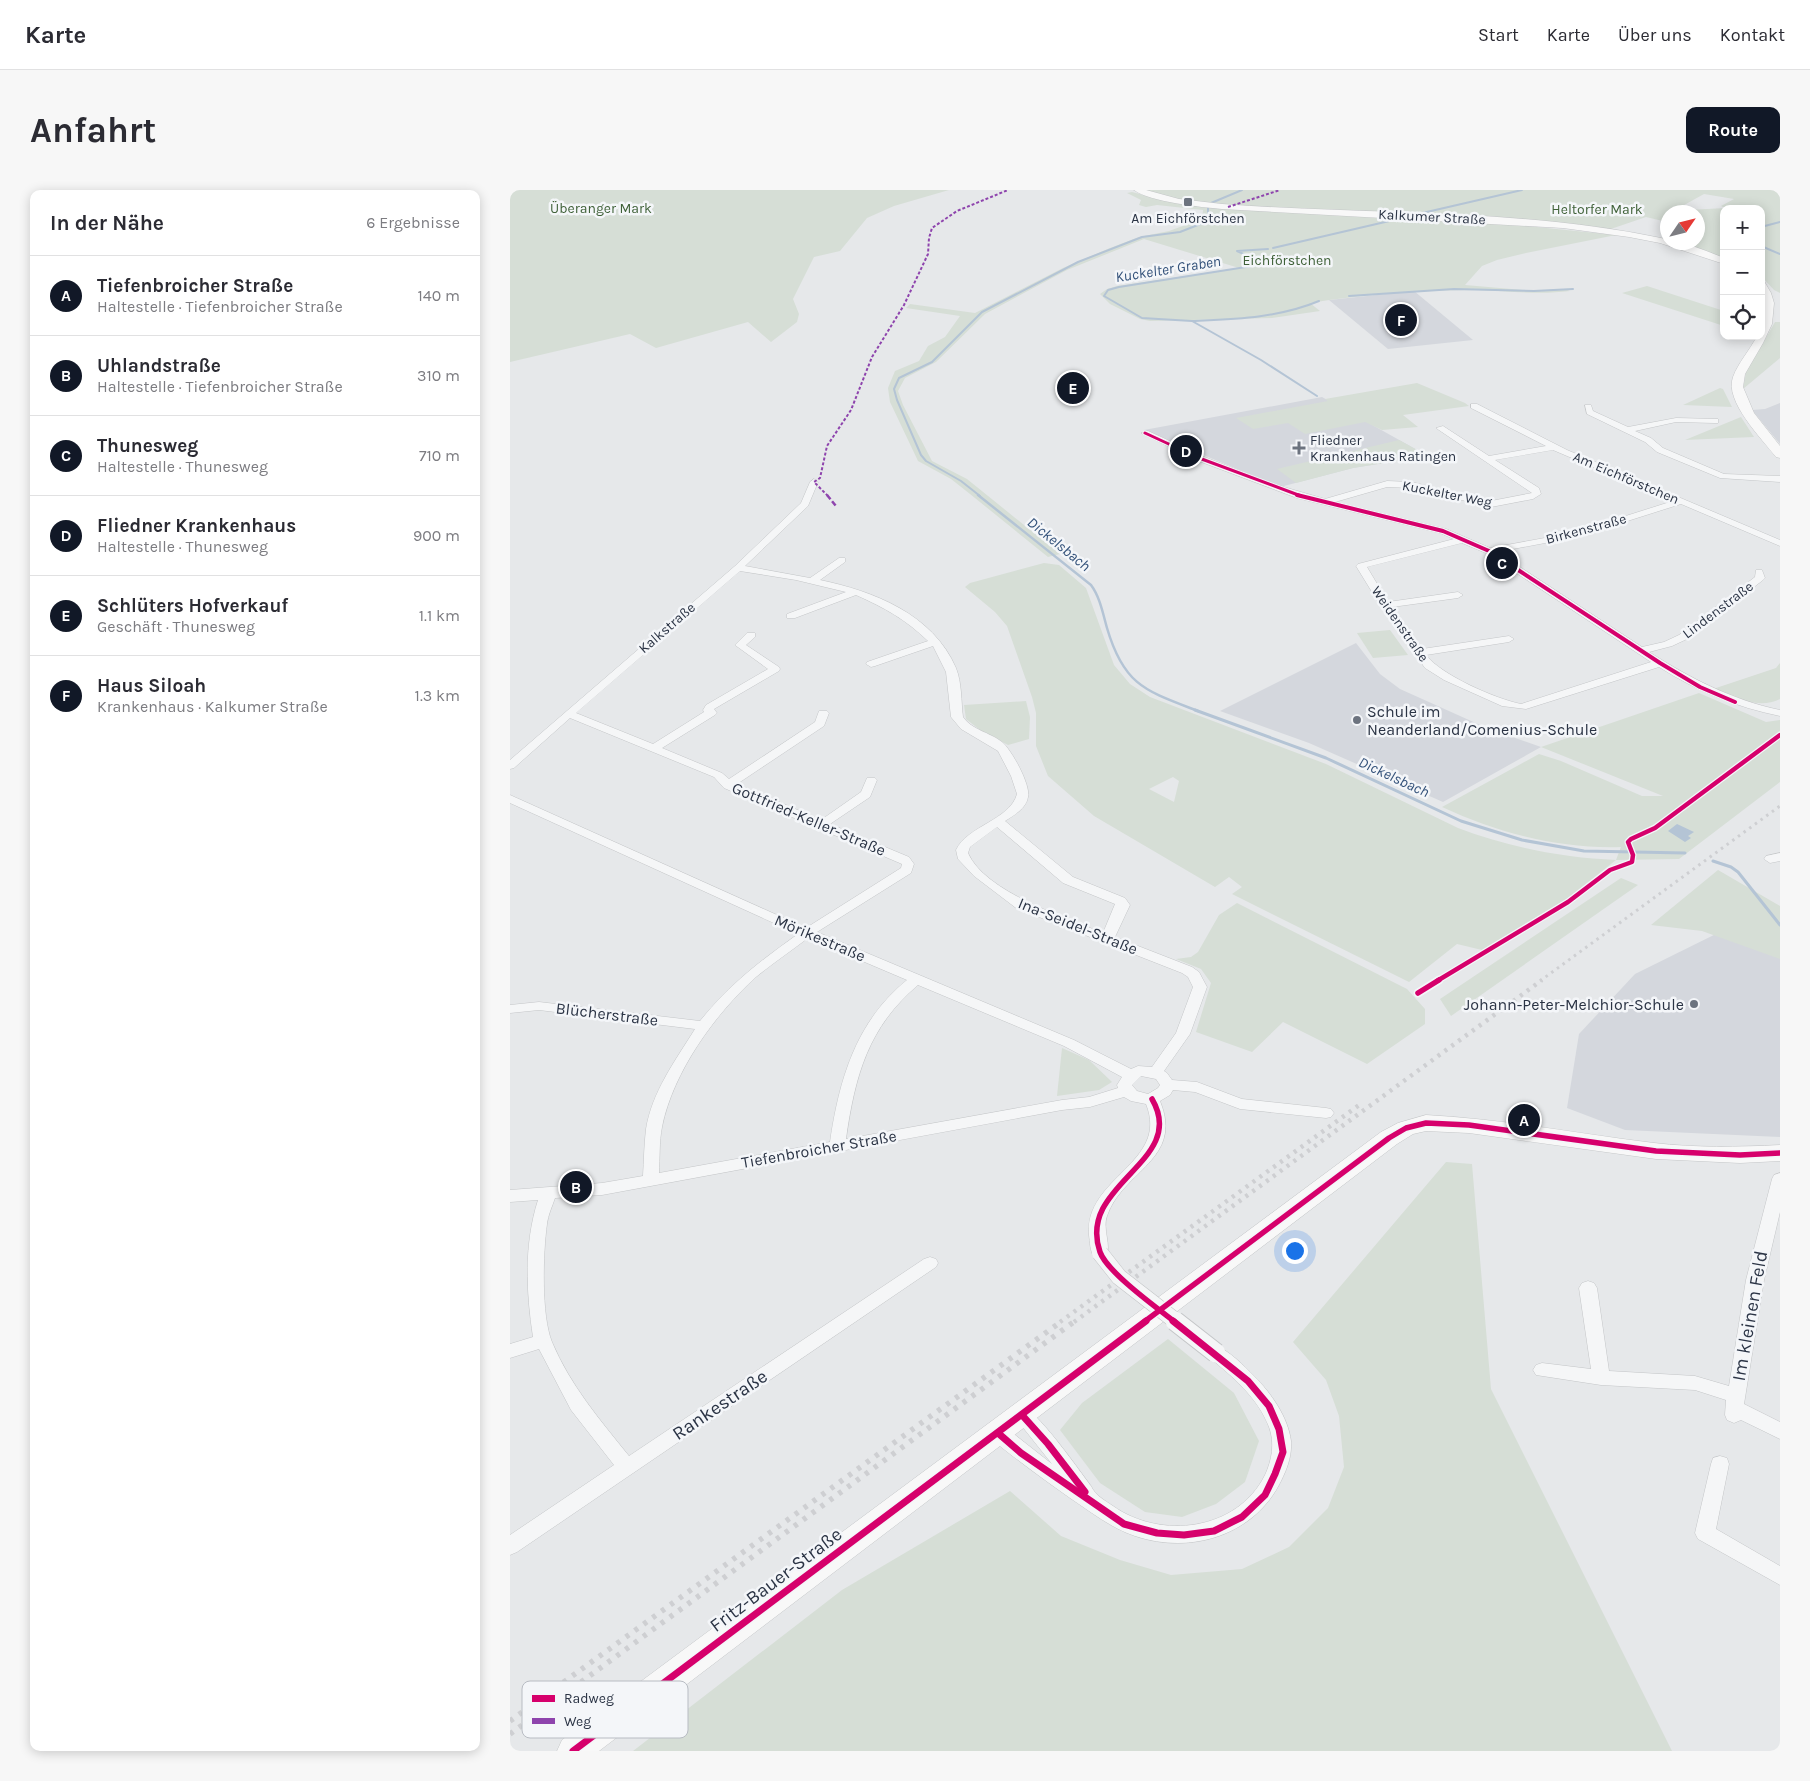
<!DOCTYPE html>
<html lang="de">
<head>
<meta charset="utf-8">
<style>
	body { margin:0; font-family:Karla,sans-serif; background:#f7f7f7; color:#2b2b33 }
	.controls { position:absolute; right:15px; top:15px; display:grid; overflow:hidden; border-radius:10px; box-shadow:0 2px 12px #0003 }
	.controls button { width:45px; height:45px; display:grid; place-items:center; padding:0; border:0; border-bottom:1px solid #e1e1e2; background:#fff; color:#2b2b33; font:25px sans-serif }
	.compass { position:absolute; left:1150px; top:15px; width:45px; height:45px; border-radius:50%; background:#fff; box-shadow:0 2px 12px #0003; rotate:55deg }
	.you { position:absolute; left:784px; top:1060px; width:18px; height:18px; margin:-12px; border:4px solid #fff; border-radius:50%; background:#1a73e8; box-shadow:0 0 0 8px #1a73e833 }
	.badge { display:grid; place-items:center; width:32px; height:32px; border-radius:50%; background:#111827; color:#fff; font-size:16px; font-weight:700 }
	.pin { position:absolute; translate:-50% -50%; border:2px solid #fff; box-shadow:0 1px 5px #0006 }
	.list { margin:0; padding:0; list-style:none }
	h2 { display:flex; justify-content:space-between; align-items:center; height:65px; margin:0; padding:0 20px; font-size:21px }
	h2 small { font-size:16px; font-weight:400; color:#7c7c81 }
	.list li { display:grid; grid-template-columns:32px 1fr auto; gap:15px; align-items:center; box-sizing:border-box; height:80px; padding:0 20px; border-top:1px solid #e1e1e2 }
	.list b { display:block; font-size:19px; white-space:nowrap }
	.list p { margin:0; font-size:16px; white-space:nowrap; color:#7c7c81 }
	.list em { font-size:16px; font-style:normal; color:#7c7c81 }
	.icon { flex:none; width:28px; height:28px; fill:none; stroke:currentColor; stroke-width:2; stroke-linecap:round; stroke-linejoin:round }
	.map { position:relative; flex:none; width:1270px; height:1561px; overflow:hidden; border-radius:10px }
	header { display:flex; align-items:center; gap:30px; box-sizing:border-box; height:70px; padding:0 25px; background:#fff; border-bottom:1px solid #e1e1e2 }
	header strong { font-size:24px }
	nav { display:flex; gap:28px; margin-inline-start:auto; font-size:18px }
	.intro { display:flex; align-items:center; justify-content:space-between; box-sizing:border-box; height:120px; padding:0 30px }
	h1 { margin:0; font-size:35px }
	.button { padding:12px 22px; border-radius:10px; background:#111827; color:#fff; font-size:18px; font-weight:700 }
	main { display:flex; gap:30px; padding:0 30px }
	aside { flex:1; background:#fff; border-radius:10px; box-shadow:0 2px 12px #0003 }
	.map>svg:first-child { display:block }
	.built { fill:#d4d7dd }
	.green { fill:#d6ded6; fill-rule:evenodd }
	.water { fill:#b4c4d5 }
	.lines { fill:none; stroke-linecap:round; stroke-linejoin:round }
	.stream-far2 { stroke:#b4c4d5; stroke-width:2 }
	.stream-far1 { stroke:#b4c4d5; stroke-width:2.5 }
	.stream { stroke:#b4c4d5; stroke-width:3 }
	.minor-casing { stroke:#c4c6c8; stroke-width:1 }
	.secondary-casing { stroke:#c4c6c8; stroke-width:1 }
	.minor { fill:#f5f6f7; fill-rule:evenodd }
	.secondary { fill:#f8f8f8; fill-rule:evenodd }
	.rail-far2 { stroke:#cecfd2; stroke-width:3; stroke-dasharray:2.5 4.5; stroke-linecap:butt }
	.rail-far1 { stroke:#cecfd2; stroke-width:4.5; stroke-dasharray:3 5.5; stroke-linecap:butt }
	.rail { stroke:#cecfd2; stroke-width:5.5; stroke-dasharray:4 7; stroke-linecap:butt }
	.minor-bridge-far1-casing { stroke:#c4c6c8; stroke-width:17; stroke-linecap:butt }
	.minor-bridge-casing { stroke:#c4c6c8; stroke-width:21; stroke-linecap:butt }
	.minor-bridge-far1 { stroke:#f5f6f7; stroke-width:16 }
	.minor-bridge { stroke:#f5f6f7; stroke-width:19 }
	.quiet-far1 { stroke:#8e44ad; stroke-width:2; stroke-dasharray:3 2; stroke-linecap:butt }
	.quiet { stroke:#8e44ad; stroke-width:2.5; stroke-dasharray:5.5 2.5; stroke-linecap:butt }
	.cycleway-far4-casing { stroke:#f4f6f9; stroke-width:5 }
	.cycleway-far3-casing { stroke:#f4f6f9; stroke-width:6 }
	.cycleway-far2-casing { stroke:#f4f6f9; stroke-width:7 }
	.cycleway-far1-casing { stroke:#f4f6f9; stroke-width:9 }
	.cycleway-casing { stroke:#f4f6f9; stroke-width:10 }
	.cycleway-far4 { stroke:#d6006c; stroke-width:3 }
	.cycleway-far3 { stroke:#d6006c; stroke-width:4 }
	.cycleway-far2 { stroke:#d6006c; stroke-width:4.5 }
	.cycleway-far1 { stroke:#d6006c; stroke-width:5.5 }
	.cycleway { stroke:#d6006c; stroke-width:7 }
	.poi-dot { fill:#6c737f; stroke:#f4f6f9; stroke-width:2 }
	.labels { text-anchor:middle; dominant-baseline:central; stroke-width:5; stroke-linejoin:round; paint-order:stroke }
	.far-park-label { font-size:14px; fill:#3f6138; stroke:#f4f6f9 }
	.far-street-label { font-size:14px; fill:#2b3445; stroke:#f4f6f9 }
	.far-poi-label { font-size:14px; fill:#2b3445; stroke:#f4f6f9 }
	.far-water-label { font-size:15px; font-style:italic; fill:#34527a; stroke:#f4f6f9 }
	.poi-label { font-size:16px; fill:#2b3445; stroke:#f4f6f9; text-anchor:start }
	.street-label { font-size:16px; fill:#2b3445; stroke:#f4f6f9 }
	.near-street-label { font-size:19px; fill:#2b3445; stroke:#f4f6f9 }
	.key { fill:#f4f6f9; stroke:#b8bcc3; stroke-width:1 }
	.key-label { font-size:14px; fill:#2b3445 }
</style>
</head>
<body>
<header>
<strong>Karte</strong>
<nav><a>Start</a><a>Karte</a><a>Über uns</a><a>Kontakt</a></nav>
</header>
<div class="intro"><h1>Anfahrt</h1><a class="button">Route</a></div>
<main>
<aside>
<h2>In der Nähe<small>6 Ergebnisse</small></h2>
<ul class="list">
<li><span class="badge">A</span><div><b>Tiefenbroicher Straße</b><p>Haltestelle · Tiefenbroicher Straße</p></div><em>140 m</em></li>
<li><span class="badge">B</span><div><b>Uhlandstraße</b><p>Haltestelle · Tiefenbroicher Straße</p></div><em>310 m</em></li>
<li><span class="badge">C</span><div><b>Thunesweg</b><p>Haltestelle · Thunesweg</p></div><em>710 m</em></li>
<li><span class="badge">D</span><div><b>Fliedner Krankenhaus</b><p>Haltestelle · Thunesweg</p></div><em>900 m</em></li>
<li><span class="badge">E</span><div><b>Schlüters Hofverkauf</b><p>Geschäft · Thunesweg</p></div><em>1.1 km</em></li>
<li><span class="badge">F</span><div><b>Haus Siloah</b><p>Krankenhaus · Kalkumer Straße</p></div><em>1.3 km</em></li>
</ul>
</aside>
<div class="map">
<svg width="1270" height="1561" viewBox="0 0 1270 1561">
	<rect width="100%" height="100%" fill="#e6e8ea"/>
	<g class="built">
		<polygon points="904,101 963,150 878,159 819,110"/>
		<polygon points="812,207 918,266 843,278 770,297 634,240"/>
		<polygon points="1270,213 1270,254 1242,220 1255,219"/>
		<polygon points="846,453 870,484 890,499 979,539 1031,557 933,612 799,553 710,521"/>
		<polygon points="1220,737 1270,745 1270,947 1115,940 1057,918 1069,844 1125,784"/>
	</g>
	<g class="green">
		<polygon points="0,0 439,0 384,16 357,28 330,61 304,67 283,109 289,124 287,132 261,152 238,132 146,158 120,144 0,172"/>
		<path d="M631,0H1270V103L1264,100L1251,86V19H1214V68L1167,53L1188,52V22H1158L1157,32L1136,27L1095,41L970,28L684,15ZM1194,4L1224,9L1211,16L1215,18L1179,20L1167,19Z"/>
		<path d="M622,2L670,14L694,17L987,33L1106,45L1016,63L987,70L972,76L955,95L1025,101L1054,99L1060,101C1029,105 999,101 968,100C911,100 856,104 800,113L810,121L762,128L640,131L630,129L600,114L590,104L597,99L607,96L729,78L634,49L557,80L475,124L426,172L395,188L388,201L393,215L422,271L457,289L550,364L538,367L460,304L441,289L408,271L380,212L378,198L385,181L409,171L418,156L435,147L450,126L396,118L400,114L465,123L553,78L600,58L629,47L659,41L692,29L693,20L647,15L636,17L629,15L631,10L617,3Z"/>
		<polygon points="1137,96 1214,121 1214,136 1112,103"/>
		<polygon points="1265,132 1270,132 1270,168 1233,199 1236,182"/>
		<polygon points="907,193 955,213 959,216 893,225 908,237 872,240 855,232 795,244 778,233 743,239 726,228 818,211 815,209"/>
		<polygon points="1210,198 1213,199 1222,217 1173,215"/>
		<polygon points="1231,227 1244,247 1175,250"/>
		<polygon points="889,250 918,266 843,278 786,293 767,279"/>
		<path d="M534,373L549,375L576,398L604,475L620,494L640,507L816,574L948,638C998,657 1053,668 1106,670L1111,657C1049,659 988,643 932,617L1029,564L1051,571L1132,606H1153L1031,557L1189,503L1256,532L1270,530V592L1169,669L1106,670L1058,708L972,760L947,754L899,792L722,704L732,697L719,687L705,697L584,626L538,586L526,556V523L522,507L497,436L485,422L455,397L460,393ZM663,587L669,591L664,612L639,599Z"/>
		<polygon points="880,440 898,465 863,468 847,443"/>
		<path d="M1270,473V509C1248,520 1224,507 1203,499L1266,478Z"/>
		<polygon points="516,511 520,527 519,549 498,555 470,540 456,529 454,515"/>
		<polygon points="1208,680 1270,716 1270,769 1192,741 1141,735"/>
		<polygon points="1111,688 1128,695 941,826 930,809"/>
		<polygon points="727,713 897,799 915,819 915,834 857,874 773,832 742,862 686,842 701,793 691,779 666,769 681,767 688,762 709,725"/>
		<polygon points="552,858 579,870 602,892 589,900 547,906"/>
		<polygon points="936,972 962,974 981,1199 1162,1561 123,1561 332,1400 500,1301 551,1346 610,1370 661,1385 732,1379 779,1357 818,1318 834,1277 829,1226 816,1190 783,1152"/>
		<polygon points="658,1149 724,1203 749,1251 735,1292 706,1314 672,1327 635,1322 590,1293 550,1240 572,1213"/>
	</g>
	<polygon class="water" points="1167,634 1184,642 1178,646 1181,648 1175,652 1158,641"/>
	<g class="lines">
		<g class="stream-far2">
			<polyline points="908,24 1012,0"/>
			<polyline points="1251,37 1270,32"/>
			<polyline points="1251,56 1270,64"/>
			<polyline points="763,58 888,29"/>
			<polyline points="758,59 727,61 755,74 609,97 598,100 594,106 632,128 682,131 751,170 807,206"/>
			<polyline points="839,106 944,99 1024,101 1063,99"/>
			<path d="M682,131C726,129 768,128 809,111"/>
			<polyline points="470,306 451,291 416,271 411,265 387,210 384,199 389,188 422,172 472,122 568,72 632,47 670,42 698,31 698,17 701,13 732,0"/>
		</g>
		<path class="stream-far1" d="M468,305L581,395C590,407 593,424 597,438C614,496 636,501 688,521"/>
		<g class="stream">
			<polyline points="685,520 816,568 951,631 1012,650 1074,661 1175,663"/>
			<polyline points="1203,671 1221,677 1228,682 1270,735"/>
		</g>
		<g class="minor-casing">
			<g id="minor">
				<path d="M961,214H967L1057,260L1270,350V356L1171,314L1067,347L987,362L1132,457L1154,452L1169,445L1245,387L1246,380H1252L1255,388L1253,390L1177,449L1162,456L1139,462C1180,488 1222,510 1270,520V526C1226,517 1187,501 1149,477L1016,519L992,516L934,490L915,478L870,415L846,376L848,374L944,349L930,343L787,308L686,270L631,243L638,241L692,266L760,293L815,309L877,291L901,292L981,311L1022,303L926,238L933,236L979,266L1036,256L961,218ZM1043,260L1163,311L1062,343L980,358L936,339L825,312L877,297L901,298L981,317L1023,309L1031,304L1029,298L985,270ZM952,353L976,363L1141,472L1011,514C986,509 931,485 916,465L999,452L1004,449L999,446L912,459L882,417L948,408L953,405L948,402L878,412L857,377Z"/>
				<polygon points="1075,215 1081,215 1083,221 1118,237 1166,228 1208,229 1208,233 1205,233 1166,232 1125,241 1141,248 1153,258 1214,284 1270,286 1270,292 1210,288 1147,262 1135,252 1077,224"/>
				<path d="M304,289L308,292L298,316L235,376L300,388L329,368H335V372L310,390C363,401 423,424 446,478C452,493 451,511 453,527C462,540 479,542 492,552C501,559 521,595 518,607C516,619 504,625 495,631L563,687L615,708L620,715L605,747L682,777L689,782L697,797L680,844L654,881L657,883L662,890L687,892L732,909L816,918L821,919L824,923L821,927L816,928L730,919L685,902L663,900L660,905L650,911C674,970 613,980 597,1026C592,1039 602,1056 596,1067L590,1069L584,1067C580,1061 580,1052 579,1045C574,987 660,973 636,914L621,911L614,907L580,917L552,920L92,1005L45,1008C42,1017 38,1025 37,1034C33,1063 31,1125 42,1152C60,1195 90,1230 119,1266L414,1069L420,1067L426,1069L428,1073L426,1077L7,1362L0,1365V1345L104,1275L61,1220L29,1159L0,1168V1154L23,1147C16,1101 14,1054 28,1010L0,1012V1000L92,993L133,986C134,971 134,955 136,939C142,902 165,871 185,839L29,820L0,823V815L29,812L190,831C221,793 249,772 288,744L0,613V605L296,738L391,678L392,674L214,598L204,587L60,528L4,578L0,579V570L225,376L291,313L300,292ZM230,381L286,390L336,402L277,424V428H285L346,405C375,418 395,429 418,451L357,472L356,474L361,477L365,476L423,456L436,482L441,527L451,539L488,561L501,586L507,604C500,630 457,636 446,660L448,669L464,686L506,718L672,783L678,787L683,797L666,843L642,877L628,876L621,879L564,850L307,742L401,683L404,674L399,667L320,634L360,607L367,590L365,588H357L351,602L311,630L227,594L314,536L319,523L317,521H309L305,532L219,589L212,583L152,558L205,525L207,523L204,519L269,481L270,479L269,477L236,455L245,447V443H237L225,455L258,479L196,515L193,520L194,522L143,554L66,523ZM487,637L553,693L605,714L593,743C556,728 475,702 458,663L460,657ZM298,748L397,790C346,831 329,890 320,952L149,983C150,968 149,952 152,937C163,882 205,824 246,787C263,773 281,761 298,748ZM408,795L554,856L612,887L607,895L608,898L579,907L552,910L336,949C345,886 358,837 408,795ZM631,886L646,889L650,895L648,898L638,904L627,901L622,895Z"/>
				<polygon points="1270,663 1270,671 1260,673 1254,669 1256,666"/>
				<polygon points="1270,983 1270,1022 1254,1090 1234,1214 1270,1232 1270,1249 1231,1230 1224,1233 1217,1230 1215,1225 1216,1210 1185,1200 1091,1195 1026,1185 1023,1180 1026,1175 1032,1173 1081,1179 1069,1098 1072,1093 1078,1091 1084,1093 1087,1098 1099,1181 1185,1186 1219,1196 1236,1090 1262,989 1264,985"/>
				<path d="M706,1156C720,1161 734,1176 744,1186C761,1203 778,1227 781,1251C782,1266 777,1279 771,1291C745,1345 681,1365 625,1346C601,1338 581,1322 560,1308C533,1289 507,1270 481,1249L479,1243L481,1237L488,1235L495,1237L542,1274L503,1225L505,1220C510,1218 512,1217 516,1219C531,1226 569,1280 581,1296C585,1305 594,1310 603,1316C651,1350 727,1341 755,1285C762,1270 765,1253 759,1237C748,1208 723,1187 700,1168L697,1163L700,1158Z"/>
				<polygon points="1210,1266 1217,1268 1219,1274 1206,1339 1270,1376 1270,1395 1188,1349 1185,1343 1201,1274 1203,1268"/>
			</g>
		</g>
		<g class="secondary-casing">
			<g id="secondary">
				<path d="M624,0H636L669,9L712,14C858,25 1007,18 1151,48L1158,50V52C1177,52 1196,61 1214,68V74L1150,53L1119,47L1053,38L712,19C691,17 640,12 624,0Z"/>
				<path d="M1251,90L1254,91L1261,103L1264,113L1262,134L1253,153L1235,184L1233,197L1244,223L1270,256V268L1266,267C1252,249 1214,211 1223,187C1228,173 1240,160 1247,146H1251L1254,113Z"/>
				<path d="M916,925C993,929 1068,944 1144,953C1185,958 1228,957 1270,955V971L1230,973L1146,969L959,943L916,941L903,944L887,954L89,1561H47L52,1550L871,942L888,933Z"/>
			</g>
		</g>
		<use href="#minor" class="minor"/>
		<use href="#secondary" class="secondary"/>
		<polyline class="rail-far2" points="1030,791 1270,616"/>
		<g class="rail-far1">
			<polyline points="550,1132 852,913"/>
			<polyline points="564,1132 1032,790"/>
		</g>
		<g class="rail">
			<polyline points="0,1531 552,1131"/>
			<polyline points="0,1544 565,1131"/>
		</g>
		<g class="minor-bridge-far1-casing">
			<polyline id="minor-bridge-far1" points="590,1063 609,1087 667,1132"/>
		</g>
		<g class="minor-bridge-casing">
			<polyline id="minor-bridge" points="665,1131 706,1163"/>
		</g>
		<use href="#minor-bridge-far1" class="minor-bridge-far1"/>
		<use href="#minor-bridge" class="minor-bridge"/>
		<g class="quiet-far1">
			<polyline points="718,17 770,0"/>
			<polyline points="318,306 304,292 310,288 317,256 341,220 362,167 394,115 418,64 419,48 422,38 447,21 498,0"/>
		</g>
		<polyline class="quiet" points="317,305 326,316"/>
		<g class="cycleway-far4-casing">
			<polyline id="cycleway-far4" points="635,243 689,268 791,306"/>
		</g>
		<g class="cycleway-far3-casing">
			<polyline id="cycleway-far3" points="787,305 933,341 979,361 1150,473 1190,497 1225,512"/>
		</g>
		<g class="cycleway-far2-casing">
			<polyline id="cycleway-far2" points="927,791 1058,712 1100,680 1122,672 1123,665 1118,652 1121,649 1145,638 1270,545"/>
		</g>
		<g class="cycleway-far1-casing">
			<g id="cycleway-far1">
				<polyline points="908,803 929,790"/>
				<path d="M642,909C679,972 566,993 590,1062C597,1082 647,1118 665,1132"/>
				<polyline points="634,1132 879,948 896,938 916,933 959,935 1146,961 1230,965 1270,963"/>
			</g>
		</g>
		<g class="cycleway-casing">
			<g id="cycleway">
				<polyline points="512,1225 538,1254 575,1302"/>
				<polyline points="488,1243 511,1263 614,1334 647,1343 674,1345 704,1341 732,1327 755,1305 765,1284 773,1262 769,1239 759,1216 738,1191 663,1131"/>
				<polyline points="63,1561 636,1131"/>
			</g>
		</g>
		<use href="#cycleway-far4" class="cycleway-far4"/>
		<use href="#cycleway-far3" class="cycleway-far3"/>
		<use href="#cycleway-far2" class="cycleway-far2"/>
		<use href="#cycleway-far1" class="cycleway-far1"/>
		<use href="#cycleway" class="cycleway"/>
	</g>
	<g class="poi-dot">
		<rect x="673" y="7" width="10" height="10" rx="2.5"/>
		<path d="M786.5 250.5h5v5h5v5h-5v5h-5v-5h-5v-5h5z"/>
		<circle cx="847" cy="530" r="5"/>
		<circle cx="1184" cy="814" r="5"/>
	</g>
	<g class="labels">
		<g class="far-park-label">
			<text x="91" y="18">Überanger Mark</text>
			<text x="1087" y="19">Heltorfer Mark</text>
			<text x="777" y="70">Eichförstchen</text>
		</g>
		<g class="far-street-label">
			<text transform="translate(922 27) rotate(3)">Kalkumer Straße</text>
			<text transform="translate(1116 288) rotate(23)">Am Eichförstchen</text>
			<text transform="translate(937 304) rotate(11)">Kuckelter Weg</text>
			<text transform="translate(1076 339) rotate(-15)">Birkenstraße</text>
			<text transform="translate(1208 420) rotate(-37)">Lindenstraße</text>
			<text transform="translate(890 434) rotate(55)">Weidenstraße</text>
			<text transform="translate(157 438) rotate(-41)">Kalkstraße</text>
		</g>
		<g class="far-poi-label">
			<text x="678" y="28">Am Eichförstchen</text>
			<text x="800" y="250" text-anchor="start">Fliedner<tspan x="800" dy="16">Krankenhaus Ratingen</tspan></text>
		</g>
		<g class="far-water-label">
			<text transform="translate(658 79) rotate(-9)">Kuckelter Graben</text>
			<text transform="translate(549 354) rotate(39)">Dickelsbach</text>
			<text transform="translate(884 587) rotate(25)">Dickelsbach</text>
		</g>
		<g class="poi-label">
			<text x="857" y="521">Schule im<tspan x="857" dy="18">Neanderland/Comenius-Schule</tspan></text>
			<text x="1174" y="814" text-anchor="end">Johann-Peter-Melchior-Schule</text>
		</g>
		<g class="street-label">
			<text transform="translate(299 629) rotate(23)">Gottfried-Keller-Straße</text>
			<text transform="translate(568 736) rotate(22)">Ina-Seidel-Straße</text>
			<text transform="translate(310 748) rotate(23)">Mörikestraße</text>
			<text transform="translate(97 824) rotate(7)">Blücherstraße</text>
			<text transform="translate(309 959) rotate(-10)">Tiefenbroicher Straße</text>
		</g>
		<g class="near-street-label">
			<text transform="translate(1240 1126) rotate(-80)">Im kleinen Feld</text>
			<text transform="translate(210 1215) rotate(-34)">Rankestraße</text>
			<text transform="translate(266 1390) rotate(-37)">Fritz-Bauer-Straße</text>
		</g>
	</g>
	<rect x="12" y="1491" width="166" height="57" rx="8" class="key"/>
	<rect x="22" y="1505" width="23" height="7" fill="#d6006c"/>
	<rect x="22" y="1528" width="23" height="6" fill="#8e44ad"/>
	<g class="key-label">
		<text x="54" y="1513">Radweg</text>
		<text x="54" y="1536">Weg</text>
	</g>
</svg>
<div class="controls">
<button>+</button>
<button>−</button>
<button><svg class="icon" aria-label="locate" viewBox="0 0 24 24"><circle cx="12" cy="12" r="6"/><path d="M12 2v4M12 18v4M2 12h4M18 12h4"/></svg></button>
</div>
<svg class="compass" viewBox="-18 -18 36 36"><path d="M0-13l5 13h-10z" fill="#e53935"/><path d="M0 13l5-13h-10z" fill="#7c7c81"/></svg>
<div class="you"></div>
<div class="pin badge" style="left:1014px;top:930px">A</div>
<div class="pin badge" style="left:66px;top:997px">B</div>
<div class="pin badge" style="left:992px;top:373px">C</div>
<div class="pin badge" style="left:676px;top:261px">D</div>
<div class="pin badge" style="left:563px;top:198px">E</div>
<div class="pin badge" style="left:891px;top:130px">F</div>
</div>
</main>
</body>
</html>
